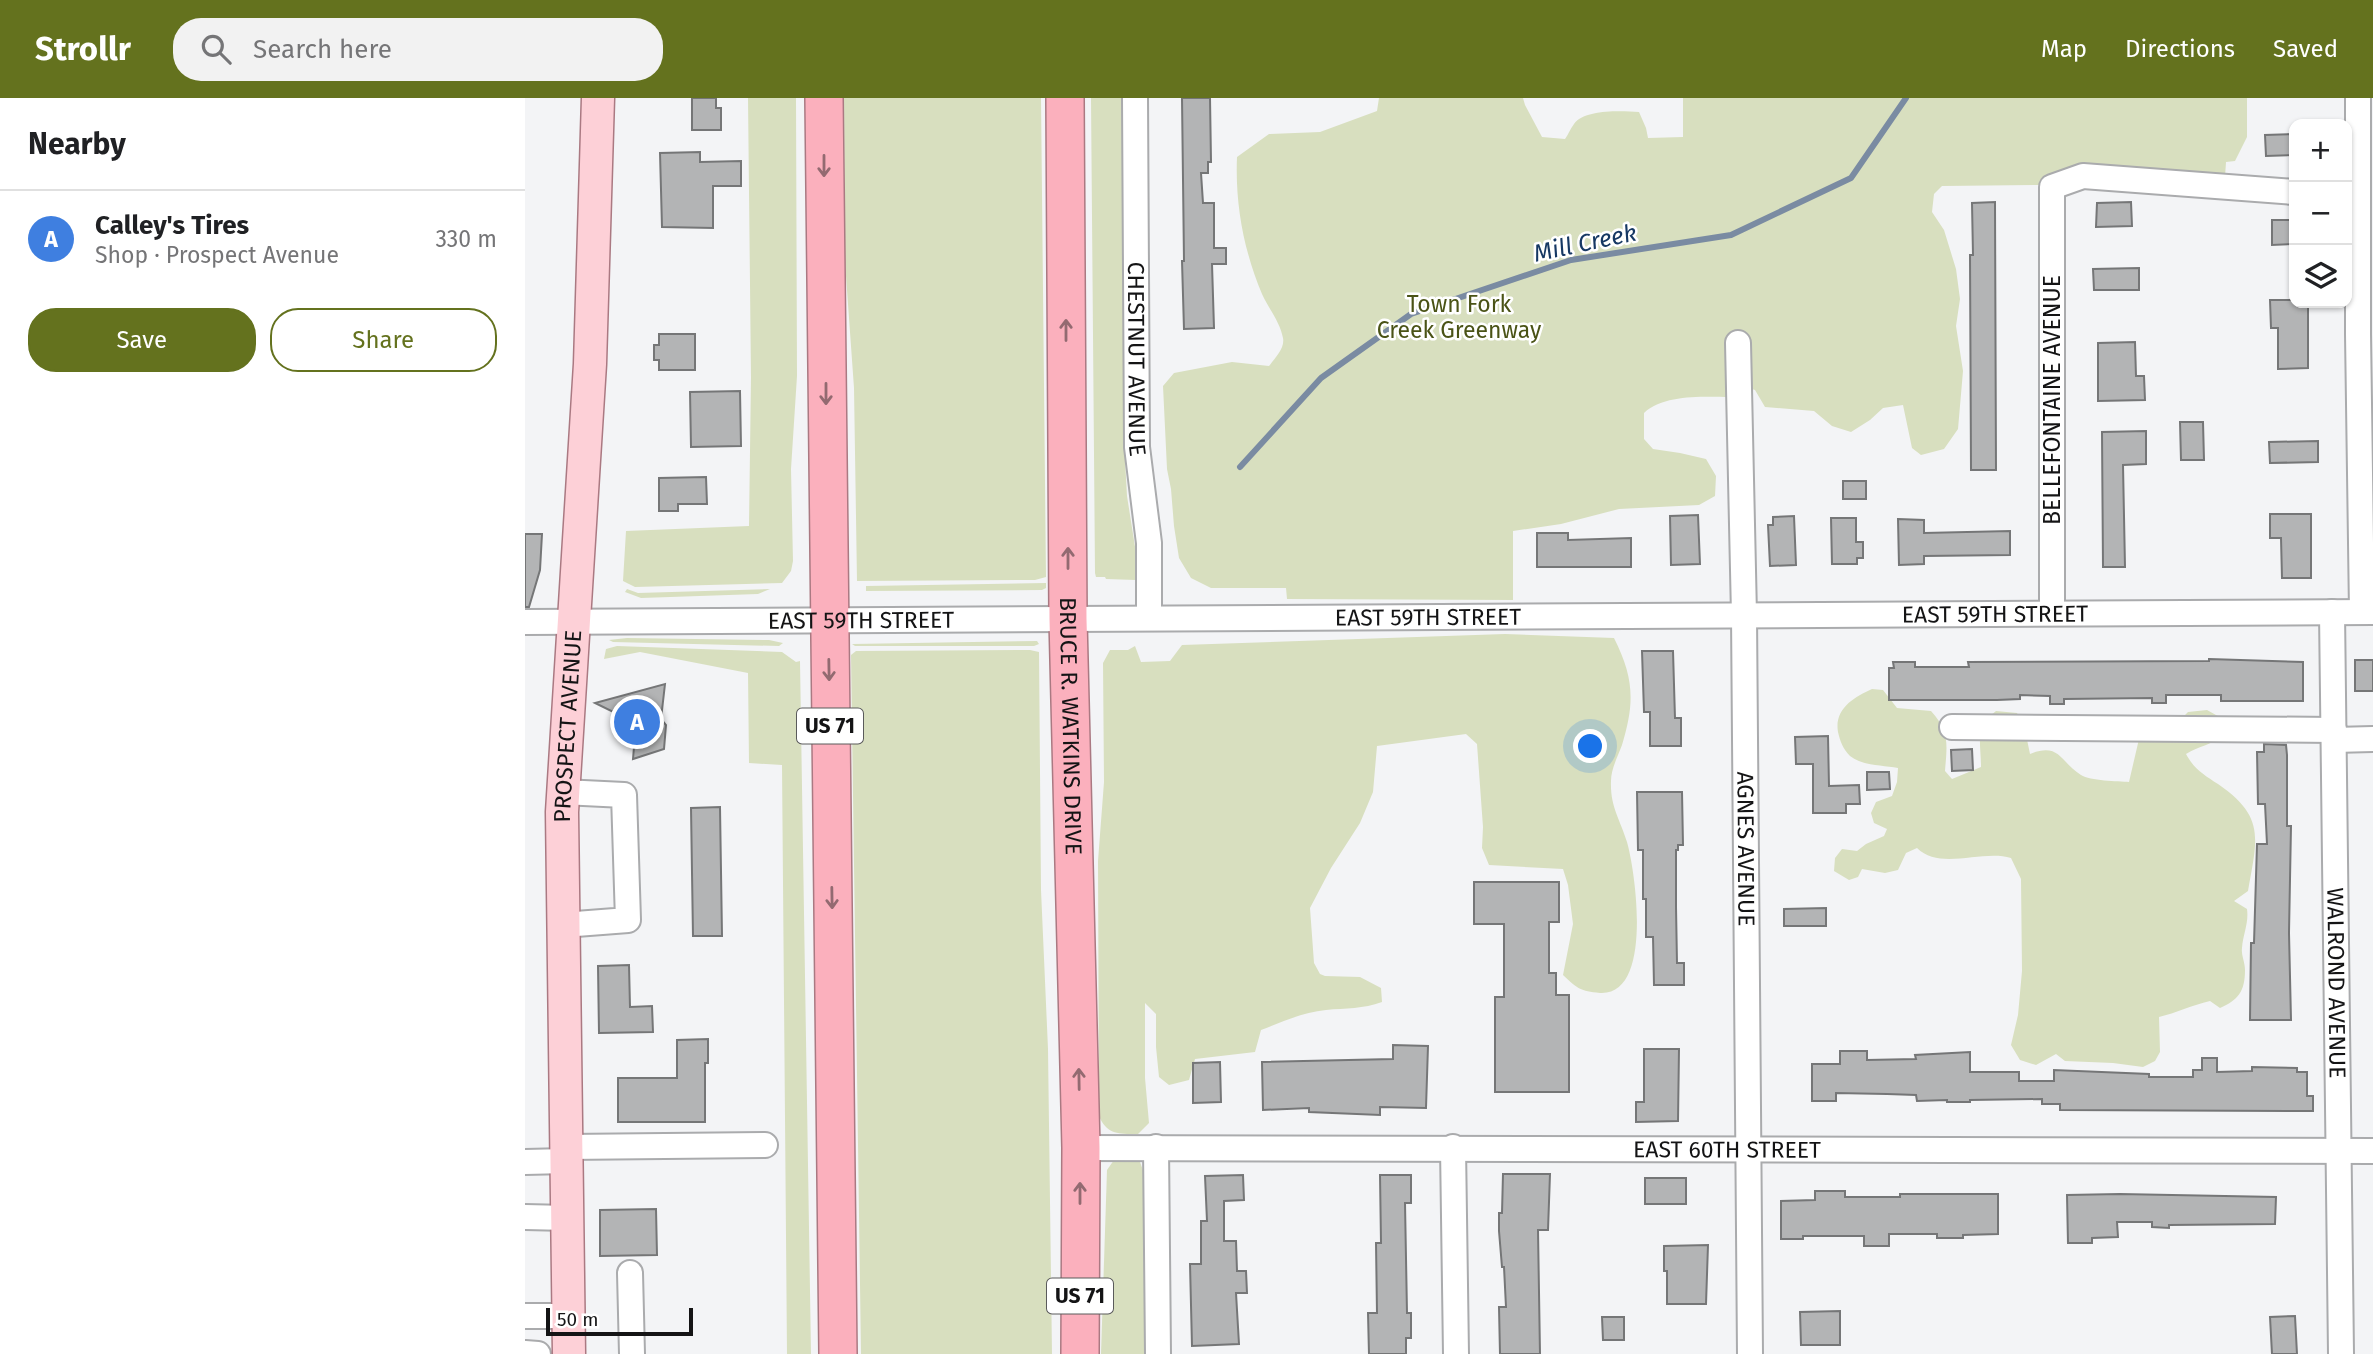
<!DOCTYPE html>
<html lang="en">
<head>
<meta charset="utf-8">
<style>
	body { margin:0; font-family:"Fira Sans",sans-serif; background:#f2f2f2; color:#202124 }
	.controls { position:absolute; right:21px; top:21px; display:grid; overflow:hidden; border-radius:14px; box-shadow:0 2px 5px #0004 }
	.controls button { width:63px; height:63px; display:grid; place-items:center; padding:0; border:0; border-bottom:2px solid #e0e0e0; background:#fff; color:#202124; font:35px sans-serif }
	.scale { position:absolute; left:21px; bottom:18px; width:147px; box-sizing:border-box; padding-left:7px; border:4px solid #141415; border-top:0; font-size:19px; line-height:24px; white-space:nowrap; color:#141415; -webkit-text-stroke:5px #fff; paint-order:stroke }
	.you { position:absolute; left:1066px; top:649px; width:24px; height:24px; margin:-18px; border:5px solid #fff; border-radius:50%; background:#1a73e8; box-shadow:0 0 0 10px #1a73e833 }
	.badge { display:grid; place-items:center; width:46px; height:46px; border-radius:50%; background:#64721e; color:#fff; font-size:23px; font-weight:700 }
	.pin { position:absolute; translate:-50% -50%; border:4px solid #fff; box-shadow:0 2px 7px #0006 }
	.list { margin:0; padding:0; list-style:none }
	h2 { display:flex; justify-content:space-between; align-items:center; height:91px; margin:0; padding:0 28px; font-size:30px }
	h2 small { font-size:23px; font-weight:400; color:#757577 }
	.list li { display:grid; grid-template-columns:46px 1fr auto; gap:21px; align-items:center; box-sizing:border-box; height:98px; padding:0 28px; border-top:2px solid #e0e0e0 }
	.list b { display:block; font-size:26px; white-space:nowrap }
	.list p { margin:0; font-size:23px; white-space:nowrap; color:#757577 }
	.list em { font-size:23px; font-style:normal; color:#757577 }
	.actions { display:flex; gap:14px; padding:21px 28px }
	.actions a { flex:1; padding:16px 0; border:2px solid #64721e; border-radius:28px; text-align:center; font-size:24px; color:#64721e }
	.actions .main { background:#64721e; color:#fff }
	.icon { flex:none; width:38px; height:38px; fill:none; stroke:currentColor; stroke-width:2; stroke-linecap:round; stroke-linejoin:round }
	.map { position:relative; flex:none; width:1848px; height:1256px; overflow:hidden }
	header { display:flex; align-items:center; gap:42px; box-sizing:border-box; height:98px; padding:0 35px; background:#64721e; color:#fff }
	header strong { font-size:33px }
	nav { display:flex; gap:38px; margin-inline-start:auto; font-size:24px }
	.search { width:490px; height:63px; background:#f2f2f2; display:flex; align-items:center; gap:18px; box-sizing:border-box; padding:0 24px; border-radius:28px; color:#757577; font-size:26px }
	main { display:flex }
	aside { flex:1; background:#fff }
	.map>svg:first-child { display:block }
	.green { fill:#d8dfbf }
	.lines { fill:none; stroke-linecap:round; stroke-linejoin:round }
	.stream { stroke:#7a8ba2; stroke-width:6 }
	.building { fill:#b3b4b5; stroke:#757677; stroke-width:2 }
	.minor-casing { stroke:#aaabad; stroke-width:28 }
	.major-casing { stroke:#aa7982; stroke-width:35 }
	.highway-casing { stroke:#aa7982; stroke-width:40 }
	.minor { stroke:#fff; stroke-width:24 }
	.major { stroke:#fdd0d7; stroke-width:32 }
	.highway { stroke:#fbb0bd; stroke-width:37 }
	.oneway { stroke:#936a71 }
	.labels { text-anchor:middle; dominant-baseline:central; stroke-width:5; stroke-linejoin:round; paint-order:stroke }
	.shield { fill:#fff; stroke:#5a5a5b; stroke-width:2 }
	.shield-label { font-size:21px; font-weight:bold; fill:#141415 }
	.park-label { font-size:23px; fill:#4a5316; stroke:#fff }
	.street-label { font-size:23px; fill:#141415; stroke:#fff }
	.water-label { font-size:24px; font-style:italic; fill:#163863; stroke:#fff }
</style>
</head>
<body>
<header>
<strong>Strollr</strong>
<div class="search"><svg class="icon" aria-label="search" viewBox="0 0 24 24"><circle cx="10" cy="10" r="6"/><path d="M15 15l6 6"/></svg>Search here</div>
<nav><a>Map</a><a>Directions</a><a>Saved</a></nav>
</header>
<main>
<aside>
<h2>Nearby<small></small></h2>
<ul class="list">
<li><span class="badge" style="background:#3f7fe0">A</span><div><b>Calley's Tires</b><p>Shop · Prospect Avenue</p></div><em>330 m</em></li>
</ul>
<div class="actions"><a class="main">Save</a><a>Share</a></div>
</aside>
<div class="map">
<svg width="1848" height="1256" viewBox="0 0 1848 1256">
	<rect width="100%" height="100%" fill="#f3f4f6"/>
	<g class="green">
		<polygon points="223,0 271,0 272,278 266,371 268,463 266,473 257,485 110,489 98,483 101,433 224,428 226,279"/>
		<polygon points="319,0 516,0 521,479 510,482 332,483 329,290 320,164"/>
		<polygon points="566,0 599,0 600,361 602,398 611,455 611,482 581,481 580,479 571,479 570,475"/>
		<path d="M854,0H998L1000,7L1017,39L1040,41C1043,37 1045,31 1049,26C1060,11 1096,13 1114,14L1121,30L1123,40L1158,39V0H1722V39L1710,63L1701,64L1700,79L1531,77L1514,87L1417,88L1409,96L1407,114L1419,132L1431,171L1435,201L1431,228L1438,273L1433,331L1419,351L1396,357L1387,350L1378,307L1358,310L1345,322L1326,334L1307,328L1289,313L1240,309L1230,292L1206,284L1205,299C1178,299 1140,296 1119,315V341L1128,351L1155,355L1181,361L1191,378L1190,398L1174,407L1094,411L1036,426L988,433V502L762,501L761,490H686L666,480L654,460L649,428L646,391L642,371L638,288L649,275L707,264L744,268C750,260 760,250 758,240C755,224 744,211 737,196C719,153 710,107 712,59L744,36L795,34L852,13Z"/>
		<polygon points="521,485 521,490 517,492 341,493 341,488"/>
		<polygon points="102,491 113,495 245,491 233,496 116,500 100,494"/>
		<path d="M980,536L1089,540C1109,580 1110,604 1097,647C1093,658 1086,671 1086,683C1085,709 1095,721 1102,744C1111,776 1128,898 1075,895C1055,893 1053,891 1038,877L1048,826L1043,787L1038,771L964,767L957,750L958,729L952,646L941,636L852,648L848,694L835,725L806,770L785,810L789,865L795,876L800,878L835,879L856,890L857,904C838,911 821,910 801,912C778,914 757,924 736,932L730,954L670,961L664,982L644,987L634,979L631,949V916L620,905V980L624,1025L613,1036C594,1036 582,1037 574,1018L573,763L579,684L578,565L585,552H603L610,548L616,564L645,563L657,547Z"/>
		<polygon points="102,540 244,542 258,545 254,548 88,544 84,542"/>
		<polygon points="512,543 514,546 509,548 330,548 327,546"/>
		<polygon points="92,548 257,554 271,564 275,563 286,1256 262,1256 257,667 224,665 223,575 115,554 79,561 81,551"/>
		<polygon points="505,552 514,554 516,792 523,951 527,1256 336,1256 326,557 331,553"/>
		<path d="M1347,591L1358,592L1372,610L1406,613C1425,634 1422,646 1420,673L1427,681L1456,669C1456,644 1449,630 1471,613L1492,615L1499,627L1505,656C1535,644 1535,664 1556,677C1565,683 1593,683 1604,684L1614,641L1653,624L1663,614L1682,612L1700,622L1699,637C1687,647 1674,648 1661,656C1669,671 1679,677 1693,686C1741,719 1732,741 1723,793L1709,803L1722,811C1724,825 1718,836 1717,850C1716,857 1720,864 1720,872C1720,894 1713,902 1695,910L1685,903C1667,907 1651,915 1634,919L1635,954L1630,963L1618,969L1588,965L1540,963L1531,956L1511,967L1495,962L1486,947L1493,917L1497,873L1496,781L1486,760C1458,751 1415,773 1392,750L1381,755L1373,772L1360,775L1337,771L1333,779L1324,782L1309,773L1310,760L1317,751L1332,753L1341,746L1359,738L1362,731L1349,725L1346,715L1351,704L1367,698L1372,684L1373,670C1358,667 1337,668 1325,658C1318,651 1315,643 1313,634C1309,611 1329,599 1347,591Z"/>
		<polygon points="609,1061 615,1064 619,1075 622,1256 576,1256 582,1072 589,1062"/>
	</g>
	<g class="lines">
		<polyline class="stream" points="715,369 796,280 886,216 1046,162 1206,137 1326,80 1381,0"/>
	</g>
	<g class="building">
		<polygon points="167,0 191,0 191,10 196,10 196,32 167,32"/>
		<polygon points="657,0 685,0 686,64 683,64 683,75 676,75 678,105 689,105 689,150 701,150 701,166 687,166 689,230 659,231 657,163 659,163"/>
		<polygon points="1769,36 1769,57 1741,58 1740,37"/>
		<polygon points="175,54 175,64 216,63 216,88 188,88 188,130 137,129 135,55"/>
		<polygon points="1470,104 1471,372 1446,372 1445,157 1448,157 1447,105"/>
		<polygon points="1606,104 1607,128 1571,129 1572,105"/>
		<polygon points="1747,122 1769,122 1769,146 1747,147"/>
		<polygon points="1614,170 1614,192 1569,192 1568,171"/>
		<polygon points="1745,202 1769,202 1769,205 1783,205 1783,270 1753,271 1753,230 1746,230"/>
		<polygon points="134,236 170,236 170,272 134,272 134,262 129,262 129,247 134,247"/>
		<polygon points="1610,244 1611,278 1619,278 1620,302 1573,303 1573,245"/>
		<polygon points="215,293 216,348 166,349 165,294"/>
		<polygon points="1655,324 1678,324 1679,362 1656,362"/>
		<polygon points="1621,333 1621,366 1598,367 1600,469 1578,469 1577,334"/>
		<polygon points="1793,343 1793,364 1745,365 1744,344"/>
		<polygon points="181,379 182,406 153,406 153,413 134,413 134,380"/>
		<rect x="1318" y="383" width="23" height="18"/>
		<polygon points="1745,416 1786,416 1786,480 1757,480 1756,440 1745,440"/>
		<polygon points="1173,417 1175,466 1146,467 1145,418"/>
		<polygon points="1269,418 1271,467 1245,468 1243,427 1248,427 1248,419"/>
		<polygon points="1306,420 1331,420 1331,444 1338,444 1338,460 1332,460 1332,466 1307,466"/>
		<polygon points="1373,421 1399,422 1399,435 1485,433 1485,457 1399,458 1399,466 1374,467"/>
		<polygon points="1012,435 1043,435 1043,442 1106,440 1106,469 1012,469"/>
		<polygon points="0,436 17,436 15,472 4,509 0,509"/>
		<polygon points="1117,553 1148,553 1150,620 1156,620 1156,648 1125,648 1125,614 1119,614"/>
		<polygon points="1684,561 1778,564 1778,603 1696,603 1696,597 1641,597 1641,605 1627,605 1627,600 1539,601 1539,606 1525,606 1525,598 1495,597 1495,601 1472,602 1364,602 1364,570 1369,570 1368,564 1390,564 1390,569 1444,569 1443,564 1684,563"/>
		<rect x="1830" y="562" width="18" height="31"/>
		<polygon points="140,586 136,621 141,627 139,651 108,661 111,625 70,605"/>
		<polygon points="1303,638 1304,688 1334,687 1335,706 1321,706 1321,715 1288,715 1288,666 1271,666 1270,639"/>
		<polygon points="1739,646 1761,647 1762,657 1762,728 1766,728 1764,835 1766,922 1725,922 1726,845 1729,845 1732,746 1742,746 1740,706 1733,706 1732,654 1739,654"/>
		<polygon points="1447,651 1448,672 1427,673 1426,652"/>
		<polygon points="1342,674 1364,674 1365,691 1342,692"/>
		<polygon points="1112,694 1157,694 1158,747 1153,747 1153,752 1151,752 1151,809 1152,865 1159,865 1159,887 1129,887 1128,839 1121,839 1121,801 1118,801 1118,752 1113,752"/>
		<polygon points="195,709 197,838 168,838 166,710"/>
		<polygon points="949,784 1034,784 1034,824 1024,824 1024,875 1031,875 1031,897 1044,897 1044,994 970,994 970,899 979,899 979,826 949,826"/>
		<polygon points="1301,810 1301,828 1259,828 1259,811"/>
		<polygon points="104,867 105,909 127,908 128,934 74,935 73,868"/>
		<polygon points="183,941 183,965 180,965 180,1024 93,1024 93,980 152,980 152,942"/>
		<polygon points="868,947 903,948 901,1010 855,1009 855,1017 784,1014 784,1010 738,1012 737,964 868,961"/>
		<polygon points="1119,951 1154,951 1153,1023 1111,1024 1111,1004 1119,1004"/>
		<polygon points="1315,953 1342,953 1342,962 1391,961 1390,957 1445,954 1445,974 1494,974 1494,983 1529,983 1529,972 1624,976 1624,979 1668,979 1668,972 1677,972 1677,960 1692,960 1692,974 1727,973 1727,969 1772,970 1772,974 1782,974 1782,998 1788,998 1788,1013 1535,1012 1535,1006 1517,1006 1517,1001 1445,1002 1445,1004 1422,1004 1422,1002 1392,1003 1391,997 1362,996 1311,995 1311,1003 1287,1003 1287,966 1315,966"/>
		<polygon points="695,964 696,1004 668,1005 668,965"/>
		<polygon points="978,1076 1025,1076 1023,1132 1013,1132 1015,1256 975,1256 974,1209 981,1209 979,1169 977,1169 974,1133 974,1115 977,1115"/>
		<polygon points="718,1077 719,1102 699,1103 699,1143 711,1143 712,1173 721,1173 722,1195 711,1195 714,1246 667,1248 665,1166 676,1166 676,1123 682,1123 680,1078"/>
		<polygon points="855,1077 886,1077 886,1105 880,1105 882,1215 886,1215 886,1240 881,1240 881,1256 844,1256 843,1215 852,1215 851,1145 856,1145"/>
		<rect x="1120" y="1080" width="41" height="26"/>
		<polygon points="1290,1093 1320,1093 1320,1099 1375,1099 1375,1096 1473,1096 1473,1136 1438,1137 1438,1140 1412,1140 1412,1136 1364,1136 1364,1148 1339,1148 1339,1138 1278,1138 1278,1141 1256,1141 1256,1103 1290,1102"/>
		<polygon points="1595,1096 1751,1099 1750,1126 1644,1127 1644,1130 1627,1129 1627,1124 1592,1124 1593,1139 1567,1140 1567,1145 1543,1145 1542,1097"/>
		<polygon points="131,1111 132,1157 75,1158 75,1112"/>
		<polygon points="1183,1147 1181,1206 1142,1206 1142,1173 1139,1173 1139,1148"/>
		<polygon points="1315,1213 1315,1247 1276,1247 1275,1214"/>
		<polygon points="1770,1218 1772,1256 1747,1256 1745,1219"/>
		<polygon points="1077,1219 1099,1219 1099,1242 1078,1242"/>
	</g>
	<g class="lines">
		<g class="minor-casing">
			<g id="minor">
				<path id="s1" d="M610,0L612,349L624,445V520"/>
				<polyline points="1833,0 1833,236 1837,514"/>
				<path id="s2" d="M1213,245L1219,517L1225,1256"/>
				<path id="s3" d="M1807,514L1816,1256"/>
				<polyline points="1527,515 1527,89 1558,78 1769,94"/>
				<path id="s4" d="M0,524L1848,514"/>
				<polyline points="1427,629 1809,632"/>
				<polyline points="1809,642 1848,641"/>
				<polyline points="38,694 99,697 103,822 38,827"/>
				<polyline points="41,1049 240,1047"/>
				<polyline points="631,1049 633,1256"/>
				<polyline points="928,1049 931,1256"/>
				<path id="s5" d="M556,1050L1848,1053"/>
				<polyline points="0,1064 41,1063"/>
				<polyline points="0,1119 42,1120"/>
				<polyline points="105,1175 107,1256"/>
				<polyline points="0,1218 43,1218"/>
				<polyline points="0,1255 13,1256"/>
			</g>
		</g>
		<g class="major-casing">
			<g id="major">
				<path id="s6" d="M44,1256L37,714L65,266L73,0"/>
			</g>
		</g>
		<g class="highway-casing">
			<g id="highway">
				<polyline points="299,0 313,1256"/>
				<path id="s7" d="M540,0L543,521L556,1050L555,1256"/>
			</g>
		</g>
		<use href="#minor" class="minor"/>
		<use href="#major" class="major"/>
		<use href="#highway" class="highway"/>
	</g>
	<defs><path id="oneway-shaft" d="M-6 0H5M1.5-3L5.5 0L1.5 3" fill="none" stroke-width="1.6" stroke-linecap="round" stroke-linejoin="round" transform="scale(1.75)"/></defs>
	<g class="oneway">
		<use href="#oneway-shaft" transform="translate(299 68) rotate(90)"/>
		<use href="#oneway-shaft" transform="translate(541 232) rotate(-90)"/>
		<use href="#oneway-shaft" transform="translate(301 296) rotate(90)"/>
		<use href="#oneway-shaft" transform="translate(543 460) rotate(-90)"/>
		<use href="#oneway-shaft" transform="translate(304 572) rotate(89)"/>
		<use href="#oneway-shaft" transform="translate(307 800) rotate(89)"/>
		<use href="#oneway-shaft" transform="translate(554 981) rotate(-91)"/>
		<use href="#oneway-shaft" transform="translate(555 1095) rotate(-90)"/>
	</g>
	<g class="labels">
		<g class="shield">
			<rect x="272" y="610.5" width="66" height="35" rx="5"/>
			<rect x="522" y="1180.5" width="66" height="35" rx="5"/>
		</g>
		<g class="shield-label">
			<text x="305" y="628">US 71</text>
			<text x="555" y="1198">US 71</text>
		</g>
		<g class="park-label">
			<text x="934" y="206">Town Fork<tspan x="934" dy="26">Creek Greenway</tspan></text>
		</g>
		<g class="street-label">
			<text stroke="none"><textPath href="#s1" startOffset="261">CHESTNUT AVENUE</textPath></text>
			<text transform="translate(1527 302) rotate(-90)">BELLEFONTAINE AVENUE</text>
			<text stroke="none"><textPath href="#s4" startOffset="1470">EAST 59TH STREET</textPath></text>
			<text stroke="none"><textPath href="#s4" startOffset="903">EAST 59TH STREET</textPath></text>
			<text stroke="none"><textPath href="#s4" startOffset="336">EAST 59TH STREET</textPath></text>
			<text stroke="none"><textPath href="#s6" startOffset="628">PROSPECT AVENUE</textPath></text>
			<text stroke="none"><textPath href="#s7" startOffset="628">BRUCE R. WATKINS DRIVE</textPath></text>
			<text stroke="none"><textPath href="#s2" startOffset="506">AGNES AVENUE</textPath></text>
			<text stroke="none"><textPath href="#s3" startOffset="371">WALROND AVENUE</textPath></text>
			<text stroke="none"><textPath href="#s5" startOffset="646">EAST 60TH STREET</textPath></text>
		</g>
		<g class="water-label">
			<text transform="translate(1060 145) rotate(-12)">Mill Creek</text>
		</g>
	</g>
</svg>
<div class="controls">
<button>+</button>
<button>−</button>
<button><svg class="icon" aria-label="layers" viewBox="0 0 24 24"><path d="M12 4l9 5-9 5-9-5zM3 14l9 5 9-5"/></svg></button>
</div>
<div class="scale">50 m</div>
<div class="you"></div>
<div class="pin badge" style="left:112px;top:624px;background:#3f7fe0">A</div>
</div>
</main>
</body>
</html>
